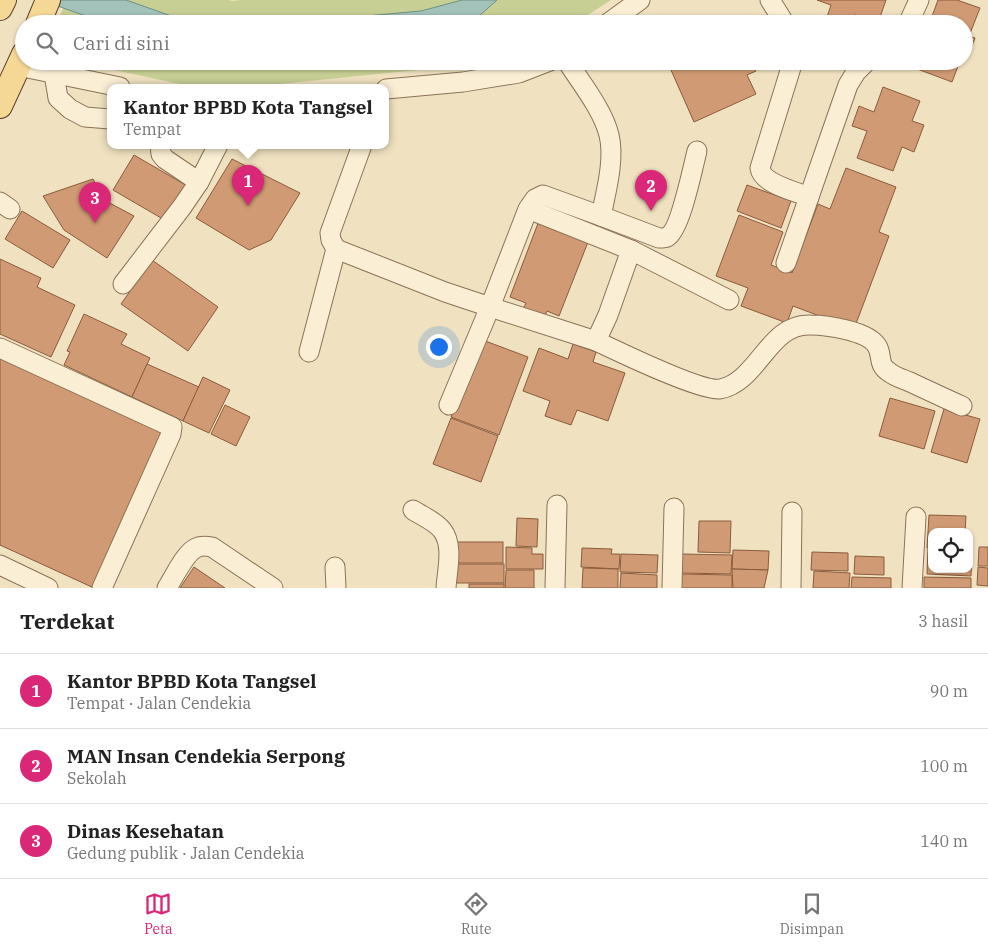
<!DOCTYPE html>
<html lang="id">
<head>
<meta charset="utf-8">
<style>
	body { margin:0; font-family:"IBM Plex Serif",serif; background:#f2f2f2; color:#222 }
	.controls { position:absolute; right:15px; bottom:15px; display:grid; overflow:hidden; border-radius:10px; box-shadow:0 1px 4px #0004 }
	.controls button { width:45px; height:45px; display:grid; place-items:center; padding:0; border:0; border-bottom:1px solid #e0e0e0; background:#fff; color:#222; font:25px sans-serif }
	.you { position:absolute; left:438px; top:346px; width:18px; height:18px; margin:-12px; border:4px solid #fff; border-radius:50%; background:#1a73e8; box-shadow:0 0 0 8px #1a73e833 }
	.badge { display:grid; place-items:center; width:32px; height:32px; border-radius:50%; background:#db2777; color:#fff; font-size:16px; font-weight:700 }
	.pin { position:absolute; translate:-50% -41px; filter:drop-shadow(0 1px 2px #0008) }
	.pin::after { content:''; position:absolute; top:26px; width:18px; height:15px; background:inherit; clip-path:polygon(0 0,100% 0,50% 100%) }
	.popup { position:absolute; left:107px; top:84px; width:282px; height:65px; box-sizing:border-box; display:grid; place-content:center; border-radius:10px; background:#fff; filter:drop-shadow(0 1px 4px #0005); font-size:16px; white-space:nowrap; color:#767676 }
	.popup b { font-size:19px; color:#222 }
	.popup::after { content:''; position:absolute; left:50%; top:100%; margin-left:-10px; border:10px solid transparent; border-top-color:#fff }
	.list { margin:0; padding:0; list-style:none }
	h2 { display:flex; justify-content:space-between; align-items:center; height:65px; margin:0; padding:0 20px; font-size:21px }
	h2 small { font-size:16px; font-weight:400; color:#767676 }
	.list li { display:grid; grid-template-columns:32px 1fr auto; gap:15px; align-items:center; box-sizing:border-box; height:75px; padding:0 20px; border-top:1px solid #e0e0e0 }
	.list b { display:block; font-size:19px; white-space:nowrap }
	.list p { margin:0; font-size:16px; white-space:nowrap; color:#767676 }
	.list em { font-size:16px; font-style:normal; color:#767676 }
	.icon { flex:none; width:28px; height:28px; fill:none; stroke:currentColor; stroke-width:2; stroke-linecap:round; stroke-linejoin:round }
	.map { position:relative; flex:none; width:988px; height:588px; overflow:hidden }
	.search { position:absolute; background:#fff; box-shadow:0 1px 4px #0004; left:15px; right:15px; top:15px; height:55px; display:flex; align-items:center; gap:12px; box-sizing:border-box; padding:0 18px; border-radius:28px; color:#767676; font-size:19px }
	.sheet { height:290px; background:#fff }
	nav { display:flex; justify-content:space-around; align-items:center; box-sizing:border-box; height:70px; border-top:1px solid #e0e0e0; background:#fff; font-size:14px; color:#767676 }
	nav a { display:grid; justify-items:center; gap:2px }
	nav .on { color:#db2777 }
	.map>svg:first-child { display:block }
	.green { fill:#c8cf94 }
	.water { fill:#a3c2b9; stroke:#6a9187 }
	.building { fill:#d09b74; stroke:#8b5b3c }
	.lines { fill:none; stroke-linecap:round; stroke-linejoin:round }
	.minor-casing { stroke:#8a7257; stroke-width:21 }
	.major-casing { stroke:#58402c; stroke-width:26 }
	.minor { stroke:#faefd4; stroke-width:19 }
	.major { stroke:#f6d896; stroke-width:24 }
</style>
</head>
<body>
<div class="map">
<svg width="988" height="588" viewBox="0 0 988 588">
	<rect width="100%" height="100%" fill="#f0e2c0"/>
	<g class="green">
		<polygon points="67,0 228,0 233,1 240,0 611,0 574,24 56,24"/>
		<polygon points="72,61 507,61 250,87 194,87"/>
	</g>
	<g class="water">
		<polygon points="41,0 126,0 194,24 108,24"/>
		<polygon points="462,0 497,0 478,17 463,24 282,24 302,20 344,18 421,11"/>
		<path d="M212,61H260C240,68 232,68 212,61Z"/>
	</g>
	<g class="building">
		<polygon points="817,0 886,0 878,23 855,15 852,24 825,23 831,5"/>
		<polygon points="938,0 957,0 980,8 969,36 975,38 967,59 964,58 964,24 913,24 917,14 931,19"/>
		<polygon points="667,61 752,61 756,71 747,75 756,94 694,122"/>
		<polygon points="915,61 960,61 952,82 912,67"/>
		<polygon points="883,87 920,101 912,121 924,125 914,152 902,147 893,171 857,158 867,131 852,126 859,106 874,112"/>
		<polygon points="134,155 189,187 168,222 113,190"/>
		<polygon points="232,159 300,193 271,240 249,250 196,218"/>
		<polygon points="846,168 896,187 879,232 889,236 854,329 793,306 787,323 741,306 748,288 716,276 739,215 783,232 771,265 792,273 818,204 830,209"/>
		<polygon points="93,179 104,200 134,216 107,258 64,230 43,196"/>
		<polygon points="747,185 791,201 781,228 737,211"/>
		<polygon points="22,211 70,240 53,268 5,239"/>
		<polygon points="540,218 590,237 559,316 547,311 544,318 523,309 526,303 510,297"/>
		<polygon points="0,259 41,278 37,287 75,305 51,357 0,334"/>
		<polygon points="152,260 218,307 188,351 121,304"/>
		<polygon points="84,314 127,334 121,344 150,358 132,397 64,365 70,352 67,351"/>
		<polygon points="480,339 528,357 499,435 451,417"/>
		<polygon points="573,344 596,352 593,362 625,373 608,421 577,410 571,425 545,416 550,401 523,391 539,348 568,359"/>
		<polygon points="0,352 168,430 94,588 0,545"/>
		<polygon points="147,364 199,387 183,421 132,397"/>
		<polygon points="203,377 230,390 209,433 183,421"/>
		<polygon points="890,398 935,411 924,449 879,436"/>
		<polygon points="225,405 250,417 236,446 211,434"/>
		<polygon points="944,409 980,419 967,463 931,452"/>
		<polygon points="451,418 498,436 481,482 433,464"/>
		<polygon points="929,515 966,516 965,532 932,532 932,549 927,548"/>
		<polygon points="517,518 538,519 537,547 516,546"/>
		<polygon points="699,521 731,521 730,553 698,552"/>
		<rect x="456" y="542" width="47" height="21"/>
		<polygon points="506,547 532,548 532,554 543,554 543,569 506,569"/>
		<polygon points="979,547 988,547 988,566 978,566"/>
		<polygon points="582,548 612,549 611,554 620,554 619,569 581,567"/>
		<polygon points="928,549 932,549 932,569 969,569 969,551 972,551 971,576 927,574"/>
		<polygon points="733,550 769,551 768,570 732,569"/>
		<polygon points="812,552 848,553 848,571 811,570"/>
		<polygon points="621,554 658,555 657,573 620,572"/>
		<polygon points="682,554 732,555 731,574 681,573"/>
		<polygon points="855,556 884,557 884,575 854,574"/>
		<rect x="455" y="564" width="49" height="19"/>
		<polygon points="194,567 225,588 180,588"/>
		<polygon points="978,567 988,568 988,586 977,585"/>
		<polygon points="583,568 618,569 618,588 582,588"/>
		<polygon points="732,569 768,570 764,588 733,588"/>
		<polygon points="506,570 534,570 534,588 505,588"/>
		<polygon points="814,571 850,573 849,588 813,588"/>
		<polygon points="621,573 657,575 657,588 620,588"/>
		<polygon points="680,574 732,575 732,588 679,588"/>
		<polygon points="852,577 891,578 891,588 851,588"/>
		<polygon points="924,577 971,578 971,588 924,588"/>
		<rect x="469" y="584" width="35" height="4"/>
	</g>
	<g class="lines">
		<g class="minor-casing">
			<g id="minor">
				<polyline points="770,0 785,24"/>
				<polyline points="607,24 640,0"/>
				<polyline points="908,24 919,0"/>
				<path d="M567,61C581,83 603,110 609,135C615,159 606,192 601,216L659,238C662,238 665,238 667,237C680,231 693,167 697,151"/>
				<path d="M793,61L760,168C762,184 795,191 809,197"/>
				<polyline points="18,66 120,87"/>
				<polyline points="54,74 58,98 70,109 85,117 110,119"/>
				<polyline points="386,89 463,82 519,73 550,61"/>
				<polyline points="160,145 161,154 165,159 199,182"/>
				<polyline points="0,202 10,209"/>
				<polyline points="538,213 631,250 729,300"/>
				<polyline points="336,249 445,292 490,307 528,209 535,199 543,195 601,216"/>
				<polyline points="786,263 848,85 856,72 867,61"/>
				<polyline points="123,284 182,207 199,182 218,145"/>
				<path d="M596,341C617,351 702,392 720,389C758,382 769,323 810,325C827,325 868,331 877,346C883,356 877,364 889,372C895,377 903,379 910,382C927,390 944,398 962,406"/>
				<polyline points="0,348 172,427 171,434 102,588"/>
				<polyline points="309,352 336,249 331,240 330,233 362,145"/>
				<polyline points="449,405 490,307 596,341 608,315 631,250"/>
				<path d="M413,510C422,516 435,521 442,530C454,545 447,570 446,588"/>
				<polyline points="0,565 48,588"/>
				<polyline points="335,567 336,588"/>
				<path d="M167,588C174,577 185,553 196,548C201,545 207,546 212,547L273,588"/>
				<polyline points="555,588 557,505"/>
				<polyline points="672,588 674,508"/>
				<polyline points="791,588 792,512"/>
				<polyline points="912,588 916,517"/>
			</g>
		</g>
		<g class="major-casing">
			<g id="major">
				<polyline points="0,8 4,0"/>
				<polyline points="38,24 48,0"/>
				<polyline points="0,106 24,54"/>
			</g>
		</g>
		<use href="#minor" class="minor"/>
		<use href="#major" class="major"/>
	</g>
</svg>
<div class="controls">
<button><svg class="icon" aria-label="locate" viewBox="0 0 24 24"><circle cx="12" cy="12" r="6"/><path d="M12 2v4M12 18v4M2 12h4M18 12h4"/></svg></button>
</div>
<div class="you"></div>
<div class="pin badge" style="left:248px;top:206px">1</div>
<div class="popup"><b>Kantor BPBD Kota Tangsel</b>Tempat</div>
<div class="pin badge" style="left:651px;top:211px">2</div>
<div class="pin badge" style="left:95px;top:223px">3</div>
<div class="search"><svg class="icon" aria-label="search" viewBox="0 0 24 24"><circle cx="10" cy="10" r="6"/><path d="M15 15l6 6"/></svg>Cari di sini</div>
</div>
<section class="sheet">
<h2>Terdekat<small>3 hasil</small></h2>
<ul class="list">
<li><span class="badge">1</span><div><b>Kantor BPBD Kota Tangsel</b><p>Tempat · Jalan Cendekia</p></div><em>90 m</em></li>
<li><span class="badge">2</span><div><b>MAN Insan Cendekia Serpong</b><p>Sekolah</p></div><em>100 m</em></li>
<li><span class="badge">3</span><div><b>Dinas Kesehatan</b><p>Gedung publik · Jalan Cendekia</p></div><em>140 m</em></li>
</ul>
</section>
<nav>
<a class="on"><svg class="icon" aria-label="map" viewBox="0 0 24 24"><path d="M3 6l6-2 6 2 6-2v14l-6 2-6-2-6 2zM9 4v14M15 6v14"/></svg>Peta</a>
<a><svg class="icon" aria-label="directions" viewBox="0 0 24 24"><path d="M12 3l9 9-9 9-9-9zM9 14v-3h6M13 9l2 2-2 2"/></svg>Rute</a>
<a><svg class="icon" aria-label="saved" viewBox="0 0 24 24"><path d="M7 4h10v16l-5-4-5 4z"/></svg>Disimpan</a>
</nav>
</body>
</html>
